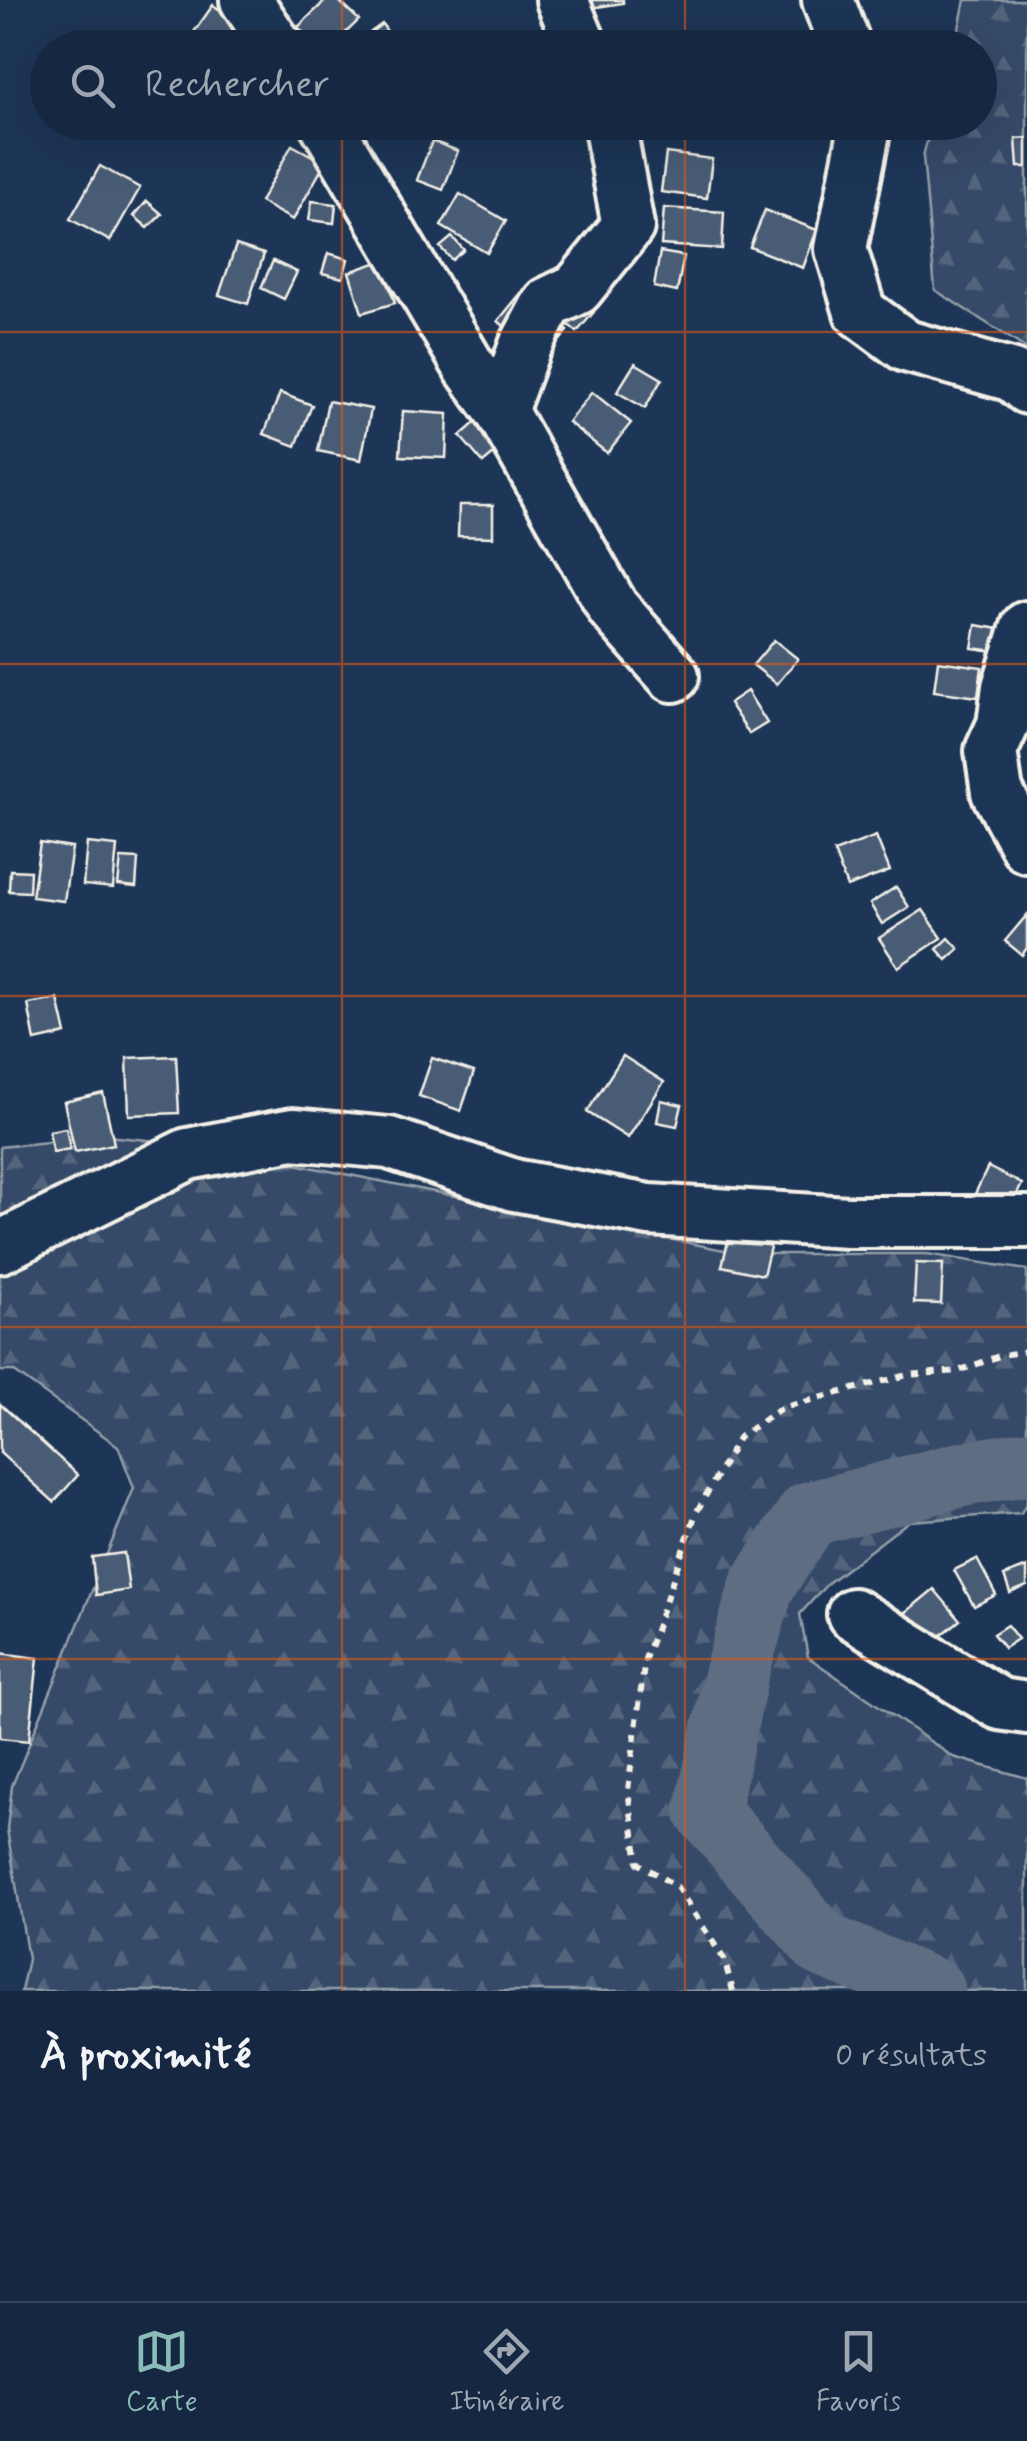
<!DOCTYPE html>
<html lang="fr">
<head>
<meta charset="utf-8">
<style>
	body { margin:0; font-family:Mynerve,sans-serif; background:#1f3048; color:#f1f3f6 }
	.list { margin:0; padding:0; list-style:none }
	h2 { display:flex; justify-content:space-between; align-items:center; height:130px; margin:0; padding:0 40px; font-size:42px }
	h2 small { font-size:32px; font-weight:400; color:#9ea6b1 }
	.icon { flex:none; width:55px; height:55px; fill:none; stroke:currentColor; stroke-width:2; stroke-linecap:round; stroke-linejoin:round }
	.map { position:relative; flex:none; width:1027px; height:1991px; overflow:hidden }
	.search { position:absolute; background:#162841; box-shadow:0 10px 40px #0002; left:30px; right:30px; top:30px; height:110px; display:flex; align-items:center; gap:25px; box-sizing:border-box; padding:0 35px; border-radius:55px; color:#9ea6b1; font-size:38px }
	.sheet { height:310px; background:#162841 }
	nav { display:flex; justify-content:space-around; align-items:center; box-sizing:border-box; height:140px; border-top:2px solid #35445a; background:#162841; font-size:28px; color:#9ea6b1 }
	nav a { display:grid; justify-items:center; gap:5px }
	nav .on { color:#8bbbb9 }
	.map>svg:first-child { display:block }
	.forest { fill:url(#forest-firs); stroke:#949ea8; stroke-width:2.5 }
	.lines { fill:none; stroke-linecap:round; stroke-linejoin:round }
	.river { stroke:#5e6d82; stroke-width:65 }
	.building { fill:#485b74; stroke:#f4f1e8; stroke-width:2.5 }
	.minor-casing { stroke:#f4f1e8; stroke-width:58 }
	.path { stroke:#f4f1e8; stroke-width:6; stroke-dasharray:8 8; stroke-linecap:butt }
	.minor { stroke:#1d3557; stroke-width:50 }
	.grid { fill:none; stroke:#e8590c; stroke-width:2.5; stroke-opacity:0.55 }
</style>
</head>
<body>
<div class="map">
<svg width="1027" height="1991" viewBox="0 0 1027 1991">
	<defs>
		<pattern id="forest-firs" width="22" height="20" patternUnits="userSpaceOnUse" patternTransform="scale(2.5)"><rect width="22" height="20" fill="#354a67"/><path d="M5 1l3.5 6h-7zM16 11l3.5 6h-7z" fill="#53657d"/></pattern>
	</defs>
	<rect width="100%" height="100%" fill="#1d3557"/>
	<filter id="ink" filterUnits="userSpaceOnUse"><feTurbulence type="fractalNoise" baseFrequency=".01" numOctaves="2"/><feDisplacementMap in="SourceGraphic" scale="20" xChannelSelector="R" yChannelSelector="G"/><feConvolveMatrix kernelMatrix="1 2 1 2 8 2 1 2 1" color-interpolation-filters="sRGB"/></filter>
	<g filter="url(#ink)">
		<g class="forest">
			<polygon points="965,0 1027,0 1027,349 935,290 923,156 932,123 980,122 980,48 955,47"/>
			<polygon points="106,1136 200,1145 744,1254 927,1254 1027,1270 1027,1502 1021,1513 909,1521 829,1582 800,1614 808,1657 953,1757 1027,1778 1027,1991 21,1991 28,1959 7,1829 12,1786 134,1488 118,1446 13,1371 0,1371 0,1147"/>
		</g>
		<g class="lines">
			<polyline class="river" points="933,1991 822,1944 707,1811 736,1674 762,1586 809,1514 959,1475 1027,1463"/>
		</g>
		<g class="building">
			<polygon points="326,0 338,0 359,20 330,48 318,48 298,27"/>
			<polygon points="588,0 623,0 623,3 590,8"/>
			<polygon points="213,5 243,26 228,48 195,48 187,42"/>
			<polygon points="382,24 399,48 349,48"/>
			<polygon points="1027,138 1027,167 1018,167 1016,139"/>
			<polygon points="432,141 458,151 443,190 417,180"/>
			<polygon points="292,145 325,163 293,220 260,202"/>
			<polygon points="666,153 712,159 707,198 661,192"/>
			<polygon points="100,166 140,188 110,241 70,219"/>
			<polygon points="460,194 506,221 487,253 441,226"/>
			<polygon points="147,201 162,214 148,228 134,216"/>
			<polygon points="312,201 336,204 334,223 309,220"/>
			<polygon points="664,208 724,212 722,249 661,245"/>
			<polygon points="765,210 817,230 803,268 750,247"/>
			<polygon points="452,237 464,250 452,260 440,247"/>
			<polygon points="236,245 264,254 248,304 219,295"/>
			<polygon points="660,252 684,256 677,292 654,287"/>
			<polygon points="328,253 348,259 343,278 322,273"/>
			<polygon points="273,261 297,272 284,299 261,288"/>
			<polygon points="381,261 395,303 362,313 349,272"/>
			<polygon points="521,293 568,331 544,359 498,321"/>
			<polygon points="577,298 594,312 577,332 559,317"/>
			<polygon points="635,363 662,379 645,408 617,392"/>
			<polygon points="592,392 631,423 607,453 568,422"/>
			<polygon points="280,393 312,405 296,446 264,434"/>
			<polygon points="328,401 371,409 361,460 318,451"/>
			<polygon points="403,411 448,414 446,458 400,456"/>
			<polygon points="484,415 508,442 483,463 460,436"/>
			<polygon points="459,505 493,505 493,537 458,536"/>
			<polygon points="976,625 999,629 995,651 972,648"/>
			<polygon points="774,640 798,659 777,684 753,665"/>
			<polygon points="938,661 982,667 978,697 934,691"/>
			<polygon points="747,691 767,723 749,734 729,703"/>
			<polygon points="876,836 890,871 847,887 834,852"/>
			<polygon points="40,843 72,848 64,901 32,897"/>
			<polygon points="87,843 117,846 113,888 83,885"/>
			<polygon points="121,858 138,859 136,887 118,885"/>
			<polygon points="10,870 30,871 29,892 9,891"/>
			<polygon points="896,887 909,907 882,924 870,904"/>
			<polygon points="923,910 942,938 898,967 879,938"/>
			<polygon points="1027,915 1027,948 1022,955 1005,941"/>
			<polygon points="949,938 959,949 947,960 937,949"/>
			<polygon points="58,999 66,1034 35,1041 28,1004"/>
			<polygon points="176,1056 179,1113 129,1115 127,1058"/>
			<polygon points="623,1056 664,1082 628,1138 587,1112"/>
			<polygon points="432,1058 474,1072 461,1111 419,1096"/>
			<polygon points="103,1093 114,1144 75,1152 64,1102"/>
			<polygon points="661,1100 682,1105 677,1126 657,1122"/>
			<polygon points="66,1128 70,1149 53,1152 49,1131"/>
			<polygon points="988,1167 1022,1184 1007,1214 973,1198"/>
			<polygon points="733,1221 774,1231 763,1275 722,1266"/>
			<polygon points="916,1263 943,1264 941,1304 914,1303"/>
			<polygon points="0,1404 78,1475 54,1502 0,1453"/>
			<polygon points="124,1553 129,1590 96,1595 92,1557"/>
			<polygon points="977,1559 996,1595 974,1606 954,1570"/>
			<polygon points="1027,1567 1027,1586 1010,1593 1004,1576"/>
			<polygon points="934,1589 960,1620 926,1648 899,1618"/>
			<polygon points="1007,1625 1018,1639 1004,1648 993,1634"/>
			<polygon points="0,1653 38,1658 29,1741 0,1738"/>
		</g>
		<g class="lines">
			<g class="minor-casing">
				<g id="minor">
					<polyline points="246,0 278,48"/>
					<polyline points="562,0 582,48"/>
					<polyline points="828,0 846,48"/>
					<polyline points="325,122 470,368 501,411 613,608 673,676"/>
					<polyline points="866,122 841,249 860,312 906,346 1013,376 1027,388"/>
					<polyline points="501,411 525,346 548,303 577,289 628,226 609,122"/>
					<polyline points="1027,627 1008,687 1003,725 991,751 997,792 1027,847"/>
					<polyline points="0,1247 188,1154 293,1134 389,1143 514,1185 649,1210 848,1222 1027,1222"/>
					<polyline points="853,1614 1000,1704 1027,1708"/>
				</g>
			</g>
			<polyline class="path" points="733,1991 724,1959 677,1887 638,1863 628,1790 645,1659 696,1513 738,1438 781,1408 907,1375 958,1371 1002,1355 1027,1351"/>
			<use href="#minor" class="minor"/>
		</g>
	</g>
	<path class="grid" d="M342,0V48M685,0V48M342,122V1991M685,122V1991M0,332H1027M0,664H1027M0,996H1027M0,1327H1027M0,1659H1027"/>
</svg>
<div class="search"><svg class="icon" aria-label="search" viewBox="0 0 24 24"><circle cx="10" cy="10" r="6"/><path d="M15 15l6 6"/></svg>Rechercher</div>
</div>
<section class="sheet">
<h2>À proximité<small>0 résultats</small></h2>
<ul class="list">
</ul>
</section>
<nav>
<a class="on"><svg class="icon" aria-label="map" viewBox="0 0 24 24"><path d="M3 6l6-2 6 2 6-2v14l-6 2-6-2-6 2zM9 4v14M15 6v14"/></svg>Carte</a>
<a><svg class="icon" aria-label="directions" viewBox="0 0 24 24"><path d="M12 3l9 9-9 9-9-9zM9 14v-3h6M13 9l2 2-2 2"/></svg>Itinéraire</a>
<a><svg class="icon" aria-label="saved" viewBox="0 0 24 24"><path d="M7 4h10v16l-5-4-5 4z"/></svg>Favoris</a>
</nav>
</body>
</html>
